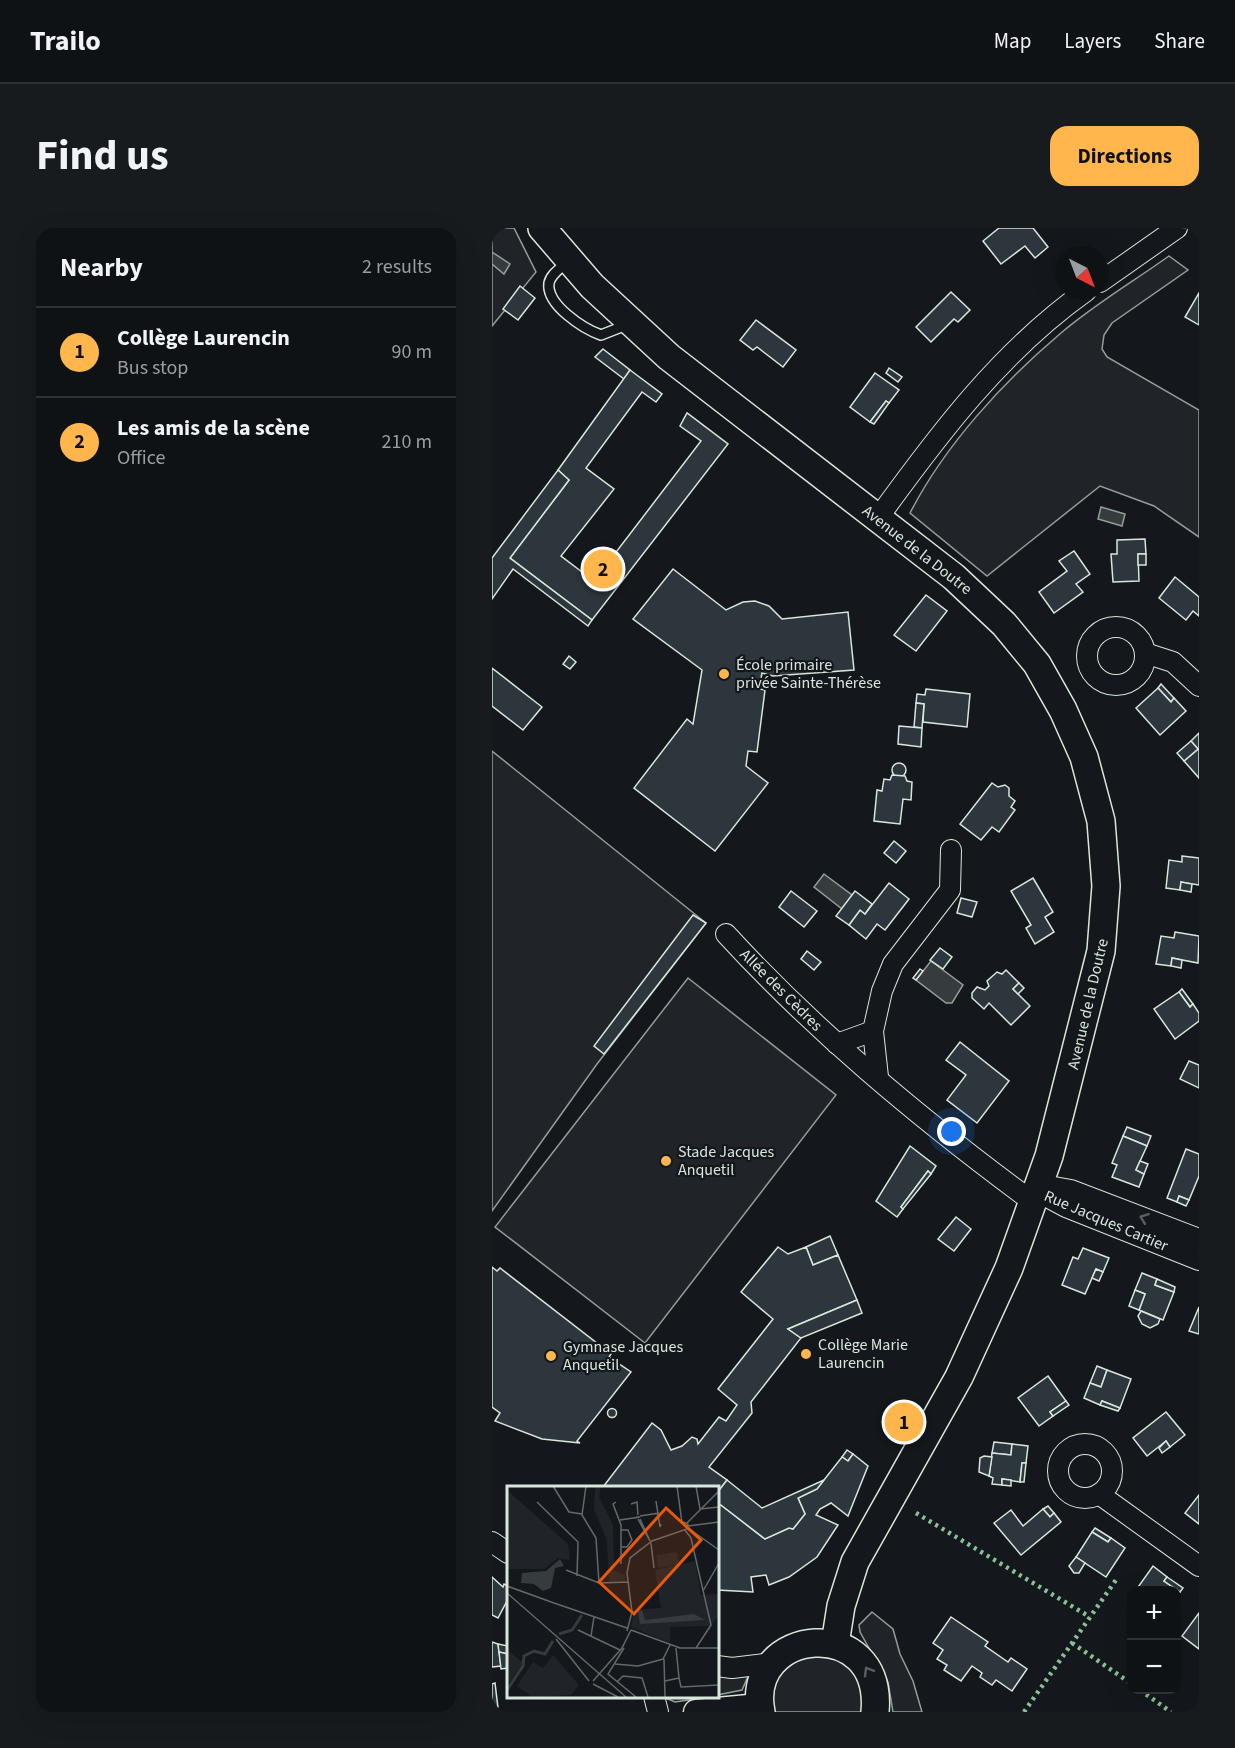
<!DOCTYPE html>
<html lang="en">
<head>
<meta charset="utf-8">
<style>
	body { margin:0; font-family:"Source Sans 3",sans-serif; background:#181b1e; color:#f1f3f6 }
	.controls { position:absolute; right:18px; bottom:18px; display:grid; overflow:hidden; border-radius:12px; box-shadow:0 6px 24px #0002 }
	.controls button { width:54px; height:54px; display:grid; place-items:center; padding:0; border:0; border-bottom:2px solid #2f3234; background:#0f1215; color:#f1f3f6; font:30px sans-serif }
	.compass { position:absolute; left:563px; top:18px; width:54px; height:54px; border-radius:50%; background:#0f1215; box-shadow:0 6px 24px #0002; rotate:138deg }
	.you { position:absolute; left:460px; top:904px; width:21px; height:21px; margin:-15px; border:4px solid #fff; border-radius:50%; background:#1a73e8; box-shadow:0 0 0 9px #1a73e833 }
	.badge { display:grid; place-items:center; width:39px; height:39px; border-radius:50%; background:#ffb74d; color:#111; font-size:20px; font-weight:700 }
	.pin { position:absolute; translate:-50% -50%; border:3px solid #fff; box-shadow:0 2px 6px #0006 }
	.list { margin:0; padding:0; list-style:none }
	h2 { display:flex; justify-content:space-between; align-items:center; height:78px; margin:0; padding:0 24px; font-size:26px }
	h2 small { font-size:20px; font-weight:400; color:#9b9ea0 }
	.list li { display:grid; grid-template-columns:39px 1fr auto; gap:18px; align-items:center; box-sizing:border-box; height:90px; padding:0 24px; border-top:2px solid #2f3234 }
	.list b { display:block; font-size:22px; white-space:nowrap }
	.list p { margin:0; font-size:20px; white-space:nowrap; color:#9b9ea0 }
	.list em { font-size:20px; font-style:normal; color:#9b9ea0 }
	.map { position:relative; flex:none; width:707px; height:1484px; overflow:hidden; border-radius:18px }
	header { display:flex; align-items:center; gap:36px; box-sizing:border-box; height:84px; padding:0 30px; background:#0f1215; border-bottom:2px solid #2f3234 }
	header strong { font-size:28px }
	nav { display:flex; gap:33px; margin-inline-start:auto; font-size:21px }
	.intro { display:flex; align-items:center; justify-content:space-between; box-sizing:border-box; height:144px; padding:0 36px }
	h1 { margin:0; font-size:42px }
	.button { padding:15px 27px; border-radius:18px; background:#ffb74d; color:#111; font-size:21px; font-weight:700 }
	main { display:flex; gap:36px; padding:0 36px }
	aside { flex:1; background:#0f1215; border-radius:18px; box-shadow:0 6px 24px #0002 }
	.map>svg:first-child { display:block }
	.green { fill:#202428; stroke:#939e99; stroke-width:1.5 }
	.water { fill:#363b3e; stroke:#939e99; stroke-width:1.5 }
	.building { fill:#2c363c; stroke:#d8e6dc; stroke-width:1.5 }
	.lines { fill:none; stroke-linecap:round; stroke-linejoin:round }
	.service-casing { stroke:#d8e6dc; stroke-width:12 }
	.minor-casing { stroke:#d8e6dc; stroke-width:22 }
	.tertiary-casing { stroke:#d8e6dc; stroke-width:27 }
	.secondary-casing { stroke:#d8e6dc; stroke-width:30 }
	.service { stroke:#14181c; stroke-width:9 }
	.minor { stroke:#14181c; stroke-width:20 }
	.tertiary { stroke:#14181c; stroke-width:24 }
	.secondary { stroke:#14181c; stroke-width:27 }
	.hedge { stroke:#8ac095; stroke-width:4.5; stroke-dasharray:3 4.5; stroke-linecap:butt }
	.oneway { stroke:#59605f }
	.poi-dot { fill:#ffb74d; stroke:#14181c; stroke-width:2 }
	.labels { text-anchor:middle; dominant-baseline:central; stroke-width:4.5; stroke-linejoin:round; paint-order:stroke }
	.street-label { font-size:16px; fill:#d8e6dc; stroke:#14181c }
	.poi-label { font-size:16px; fill:#d8e6dc; stroke:#14181c; text-anchor:start }
	.inset-river { fill:none; stroke:#363b3e; stroke-width:3 }
	.inset-road { fill:none; stroke:#626a69; stroke-width:1.5 }
	.view { fill:#e8590c; fill-opacity:0.15; stroke:#e8590c; stroke-width:3 }
	.inset-edge { fill:none; stroke:#d8e6dc; stroke-width:3 }
</style>
</head>
<body>
<header>
<strong>Trailo</strong>
<nav><a>Map</a><a>Layers</a><a>Share</a></nav>
</header>
<div class="intro"><h1>Find us</h1><a class="button">Directions</a></div>
<main>
<aside>
<h2>Nearby<small>2 results</small></h2>
<ul class="list">
<li><span class="badge">1</span><div><b>Collège Laurencin</b><p>Bus stop</p></div><em>90 m</em></li>
<li><span class="badge">2</span><div><b>Les amis de la scène</b><p>Office</p></div><em>210 m</em></li>
</ul>
</aside>
<div class="map">
<svg width="707" height="1484" viewBox="0 0 707 1484">
	<rect width="100%" height="100%" fill="#14181c"/>
	<g class="green">
		<polygon points="0,0 22,0 44,44 0,98"/>
		<path d="M677,28L696,42L620,95L612,107L610,121L615,129L707,182V309L662,278L608,258L495,348L418,285C453,217 511,154 569,105C603,76 642,53 677,28Z"/>
		<polygon points="0,523 214,695 105,836 0,983"/>
		<polygon points="196,750 344,867 153,1115 3,999"/>
		<polygon points="380,1384 401,1401 408,1426 421,1453 430,1484 401,1484 396,1454 368,1404 367,1397"/>
		<path d="M314,1427C361,1432 367,1436 371,1484H281C280,1450 286,1445 314,1427Z"/>
		<polygon points="225,1445 257,1446 250,1462 225,1467"/>
		<polygon points="169,1468 224,1468 183,1474"/>
	</g>
	<g class="water">
		<polygon points="0,24 18,36 12,46 0,36"/>
		<polygon points="609,279 633,286 630,298 606,291"/>
		<polygon points="332,646 360,667 350,681 322,659"/>
		<polygon points="439,733 471,757 460,775 454,775 424,752"/>
	</g>
	<g class="building">
		<polygon points="507,0 541,0 556,19 543,30 533,18 509,36 491,13"/>
		<polygon points="28,58 43,70 26,92 11,81"/>
		<polygon points="459,64 478,82 466,94 462,91 439,114 424,99"/>
		<polygon points="707,65 707,97 693,89"/>
		<polygon points="264,92 304,122 291,139 265,119 261,122 248,112"/>
		<polygon points="111,121 138,142 132,151 103,129"/>
		<polygon points="397,140 410,149 406,154 394,145"/>
		<polygon points="138,142 170,166 164,174 150,164 94,240 122,261 69,328 102,353 209,213 188,198 195,185 236,216 100,392 18,330 77,252 66,242"/>
		<polygon points="383,145 407,162 397,175 394,173 378,194 358,179"/>
		<polygon points="394,173 397,175 382,196 378,194"/>
		<polygon points="66,242 77,252 18,330 100,392 96,398 21,341 0,371 0,330"/>
		<polygon points="653,311 654,326 646,326 647,353 621,354 619,326 625,326 625,312"/>
		<polygon points="582,323 598,346 584,356 591,364 562,385 547,364 575,343 567,333"/>
		<rect x="646" y="326" width="8" height="11"/>
		<polygon points="181,341 234,382 251,374 263,373 277,378 290,391 356,384 362,442 281,448 270,445 267,461 273,462 265,524 256,523 254,538 276,555 223,623 142,560 195,491 201,496 210,442 141,391"/>
		<polygon points="683,349 707,369 707,388 701,383 694,392 667,370"/>
		<polygon points="434,367 455,383 424,423 402,407"/>
		<polygon points="77,428 84,434 78,441 71,436"/>
		<polygon points="0,440 50,479 31,502 0,478"/>
		<polygon points="669,456 682,470 679,474 666,460"/>
		<polygon points="666,460 679,474 682,470 694,483 668,507 644,480"/>
		<polygon points="434,461 478,466 475,499 431,494 432,476 424,475 425,466 433,467"/>
		<polygon points="424,475 432,476 430,500 422,499"/>
		<polygon points="407,498 430,500 429,519 406,516"/>
		<polygon points="707,505 707,550 692,533 706,521 699,513"/>
		<polygon points="699,513 706,521 692,533 685,525"/>
		<circle cx="407" cy="542" r="7"/>
		<polygon points="400,547 413,548 415,553 420,554 419,572 411,571 408,596 382,593 385,562 390,563 392,551 398,552"/>
		<polygon points="500,555 506,559 513,557 517,560 517,568 523,573 519,579 523,582 507,604 500,599 489,612 468,596"/>
		<polygon points="402,613 414,623 404,635 392,625"/>
		<polygon points="690,628 707,630 707,657 689,654 688,662 674,660 677,632 690,634"/>
		<polygon points="541,650 561,684 553,689 562,704 543,716 534,700 539,697 519,663"/>
		<polygon points="689,654 700,656 699,664 688,662"/>
		<polygon points="397,655 417,671 393,702 385,696 374,711 357,697 368,682 373,686"/>
		<polygon points="299,663 325,683 312,699 287,679"/>
		<polygon points="363,663 380,676 373,686 368,682 357,697 344,688"/>
		<polygon points="469,670 485,674 480,689 465,685"/>
		<polygon points="201,687 214,695 112,826 102,818"/>
		<polygon points="683,704 707,708 706,735 680,730 679,738 664,736 669,708 682,710"/>
		<polygon points="448,720 460,729 451,741 438,732"/>
		<polygon points="315,723 329,734 322,742 309,731"/>
		<polygon points="680,730 690,732 689,740 679,738"/>
		<polygon points="428,741 431,743 424,752 421,750"/>
		<polygon points="514,742 527,755 521,761 538,778 519,797 497,775 492,781 480,770 480,765 485,759 493,762 497,758 495,753 505,744 510,746"/>
		<polygon points="527,755 532,760 526,766 521,761"/>
		<polygon points="690,761 701,776 698,779 687,764"/>
		<polygon points="687,764 698,779 701,776 707,785 707,793 683,811 662,781"/>
		<polygon points="468,814 517,853 485,895 455,872 474,847 454,832"/>
		<polygon points="697,833 707,837 707,860 688,851"/>
		<polygon points="635,899 659,908 655,918 631,908"/>
		<polygon points="631,908 655,918 644,942 652,946 647,959 620,949 625,937 620,935"/>
		<polygon points="418,918 444,938 439,946 436,943 409,979 411,981 405,989 384,973"/>
		<polygon points="694,921 707,926 707,948 697,972 687,968 685,974 675,970"/>
		<polygon points="648,933 656,936 652,946 644,942"/>
		<polygon points="436,943 439,946 411,981 409,979"/>
		<polygon points="687,968 697,972 694,978 685,974"/>
		<polygon points="464,989 479,1001 462,1023 446,1011"/>
		<polygon points="338,1008 346,1027 321,1037 314,1019"/>
		<polygon points="286,1019 296,1026 314,1019 321,1037 346,1027 365,1072 296,1101 309,1110 259,1174 260,1185 217,1239 235,1252 225,1265 225,1259 111,1259 160,1195 169,1202 179,1222 190,1218 200,1209 205,1211 206,1216 227,1189 234,1193 245,1177 226,1161 281,1091 249,1064"/>
		<polygon points="591,1020 617,1030 611,1044 604,1041 593,1066 570,1057 581,1029 586,1031"/>
		<polygon points="0,1039 5,1043 8,1040 119,1126 117,1129 139,1144 85,1213 88,1215 50,1211 3,1193 8,1185 0,1179"/>
		<polygon points="604,1041 611,1044 607,1053 600,1050"/>
		<polygon points="650,1045 665,1051 663,1057 682,1064 671,1092 647,1082 653,1066 643,1062"/>
		<polygon points="665,1051 683,1059 682,1064 663,1057"/>
		<polygon points="643,1062 653,1066 647,1082 637,1078"/>
		<polygon points="365,1072 370,1085 309,1110 296,1101"/>
		<polygon points="707,1079 707,1106 697,1103"/>
		<polygon points="649,1083 668,1091 666,1096 658,1100 650,1096 646,1088"/>
		<polygon points="605,1138 615,1142 609,1159 598,1155"/>
		<polygon points="615,1142 639,1151 628,1180 610,1173 608,1177 592,1170 598,1155 609,1159"/>
		<polygon points="556,1148 574,1173 558,1184 561,1188 547,1198 526,1170"/>
		<polygon points="574,1173 577,1177 561,1188 558,1184"/>
		<polygon points="610,1173 628,1180 626,1183 608,1177"/>
		<circle cx="120" cy="1185" r="4.5"/>
		<polygon points="674,1184 693,1207 678,1219 674,1213 655,1228 641,1210"/>
		<polygon points="674,1213 678,1219 670,1225 667,1220"/>
		<polygon points="502,1214 520,1216 519,1227 500,1225"/>
		<polygon points="520,1216 536,1218 534,1235 530,1235 528,1254 510,1251 510,1257 500,1256 501,1250 497,1248 500,1225 519,1227"/>
		<polygon points="355,1222 361,1226 356,1233 350,1229"/>
		<polygon points="361,1226 376,1238 356,1288 339,1275 328,1281 324,1287 346,1297 325,1329 297,1349 277,1357 274,1347 259,1349 261,1364 225,1362 225,1274 273,1311 297,1300 301,1301 313,1286 306,1270 325,1261 350,1229 356,1233"/>
		<polygon points="492,1228 500,1229 497,1248 487,1244 488,1230"/>
		<polygon points="530,1235 534,1235 532,1254 528,1254"/>
		<polygon points="510,1251 519,1252 519,1258 510,1257"/>
		<polygon points="235,1252 270,1280 332,1252 325,1261 306,1270 313,1286 301,1301 297,1300 273,1311 225,1274 225,1265"/>
		<polygon points="707,1267 707,1296 693,1285"/>
		<polygon points="556,1278 562,1285 558,1289 551,1281"/>
		<polygon points="551,1281 558,1289 562,1285 569,1294 529,1327 502,1295 519,1282 531,1298"/>
		<polygon points="603,1300 619,1310 616,1314 600,1304"/>
		<polygon points="600,1304 616,1314 619,1310 633,1320 614,1349 584,1329"/>
		<polygon points="584,1329 593,1335 587,1345 582,1345 577,1338"/>
		<polygon points="661,1338 675,1349 672,1353 688,1364 684,1369 684,1362 644,1362"/>
		<polygon points="0,1349 11,1359 12,1356 16,1358 16,1371 6,1390 0,1387"/>
		<polygon points="675,1349 691,1360 688,1364 672,1353"/>
		<polygon points="707,1385 707,1421 690,1408"/>
		<polygon points="459,1389 496,1414 493,1418 516,1434 519,1430 535,1441 520,1463 504,1452 500,1457 488,1449 490,1445 480,1438 469,1453 452,1442 455,1437 445,1431 451,1422 441,1415"/>
		<polygon points="0,1414 6,1416 9,1438 0,1439"/>
		<polygon points="6,1416 16,1418 16,1426 7,1424"/>
		<polygon points="7,1424 16,1426 16,1440 9,1441"/>
		<polygon points="3,1455 6,1480 0,1481 0,1456"/>
	</g>
	<g class="lines">
		<g class="service-casing">
			<path id="service" d="M75,34C69,40 59,46 57,55C54,77 92,101 109,107L137,96"/>
		</g>
		<g class="minor-casing">
			<g id="minor">
				<polyline points="608,54 685,0"/>
				<path d="M386,290C446,207 509,123 594,63"/>
				<circle cx="624" cy="428" r="29"/>
				<polyline points="653,425 681,434 707,458"/>
				<path d="M234,706C323,803 424,887 530,966L546,964"/>
				<polyline points="345,816 381,803"/>
				<polyline points="386,849 381,803 390,763 401,736 458,662 459,622"/>
				<polyline points="707,1011 579,962 562,959 546,964 574,979 707,1032"/>
				<circle cx="593" cy="1243" r="27"/>
				<polyline points="607,1266 707,1338"/>
				<polyline points="0,1314 16,1325"/>
				<polyline points="225,1438 240,1440 281,1435"/>
				<polyline points="162,1468 166,1484"/>
			</g>
		</g>
		<g class="tertiary-casing">
			<polyline id="tertiary" points="204,1484 267,1478"/>
		</g>
		<g class="secondary-casing">
			<g id="secondary">
				<polyline points="50,0 100,58 177,129 462,349 512,396 545,436 571,482 592,529 609,593 614,658 609,723 557,928 517,1040 467,1149 363,1334 349,1378 343,1416"/>
				<path d="M269,1484C252,1399 392,1385 383,1484"/>
			</g>
		</g>
		<use href="#service" class="service"/>
		<use href="#minor" class="minor"/>
		<use href="#tertiary" class="tertiary"/>
		<use href="#secondary" class="secondary"/>
		<g class="hedge">
			<polyline points="424,1285 598,1389"/>
			<polyline points="580,1415 640,1456"/>
			<polyline points="648,1462 679,1484"/>
			<polyline points="532,1484 626,1349"/>
		</g>
	</g>
	<defs><path id="oneway-chevron" d="M-2-3.5L2.5 0L-2 3.5" fill="none" stroke-width="1.6" stroke-linecap="round" stroke-linejoin="round" transform="scale(1.5)"/></defs>
	<g class="oneway">
		<use href="#oneway-chevron" transform="translate(652 990) rotate(-159)"/>
		<use href="#oneway-chevron" transform="translate(376 1443) rotate(-121)"/>
	</g>
	<g class="poi-dot">
		<circle cx="232" cy="446" r="6"/>
		<circle cx="174" cy="933" r="6"/>
		<circle cx="314" cy="1126" r="6"/>
		<circle cx="59" cy="1128" r="6"/>
	</g>
	<g class="labels">
		<g class="street-label">
			<text transform="translate(425 322) rotate(38)">Avenue de la Doutre</text>
			<text transform="translate(289 762) rotate(45)">Allée des Cèdres</text>
			<text transform="translate(596 776) rotate(-77)">Avenue de la Doutre</text>
			<text transform="translate(614 993) rotate(23)">Rue Jacques Cartier</text>
		</g>
		<g class="poi-label">
			<text x="244" y="437">École primaire<tspan x="244" dy="18">privée Sainte-Thérèse</tspan></text>
			<text x="186" y="924">Stade Jacques<tspan x="186" dy="18">Anquetil</tspan></text>
			<text x="326" y="1117">Collège Marie<tspan x="326" dy="18">Laurencin</tspan></text>
			<text x="71" y="1119">Gymnase Jacques<tspan x="71" dy="18">Anquetil</tspan></text>
		</g>
	</g>
	<g transform="translate(15 1258)">
		<rect width="212" height="212" fill="#14181c"/>
		<path d="M88,0H94L92,11L106,39L107,84L118,89L119,95L95,96L102,95L100,55L87,23ZM0,4L61,58L63,74L51,72L37,83H0ZM170,66L172,79L188,75L194,109L211,108V131L203,140L163,141V157L124,141L127,124L154,122L148,84L170,79L151,82L149,69ZM0,163L16,177L0,199ZM46,169L72,199L64,209L25,211L10,200L26,176L36,182Z" fill="#202428"/>
		<path d="M53,73L57,80L48,82L44,102L36,105L27,98L14,97L15,87L39,85ZM135,124L138,134L187,128L198,134L133,138L131,125Z" fill="#363b3e"/>
		<path class="inset-river" d="M52,148L65,144L75,129M0,204L16,180L17,170L27,165L38,168L46,155"/>
		<path class="inset-road" d="M46,0L62,26L75,28M79,0L75,29L89,52L92,97M170,0L175,37M189,0L193,23M149,15L153,41L154,38M30,16L71,56L70,90M109,16L106,18L114,39V78M124,18L130,16L131,29M193,23L212,21M133,30L152,27M131,33L143,55L133,33M113,34L133,31H129M180,37L211,6M181,40L212,36M181,42L212,64M178,44L184,52L204,139L189,162M144,57L147,82M114,61H120L125,54L121,44H114M59,84L92,97L121,96M0,100L47,117M196,105L212,77M0,107L119,211M47,117L120,142M71,144L113,164M124,144L173,162M120,145L125,126L120,87L123,72L145,55L180,43L181,38L176,36M84,150L87,131M49,153L82,195M117,162L101,188L129,211M169,162L172,192M172,162H212M157,173L158,211M108,178L131,180L156,173L163,159M86,195L115,162L124,144M158,195L172,192L174,201L212,199M110,196L116,190L135,192L141,211M86,198L111,211"/>
		<path class="view" d="M159,22L194,54L127,128L92,96Z"/>
		<rect width="212" height="212" class="inset-edge"/>
	</g>
</svg>
<div class="controls">
<button>+</button>
<button>−</button>
</div>
<svg class="compass" viewBox="-18 -18 36 36"><path d="M0-13l5 13h-10z" fill="#e53935"/><path d="M0 13l5-13h-10z" fill="#9b9ea0"/></svg>
<div class="you"></div>
<div class="pin badge" style="left:412px;top:1194px">1</div>
<div class="pin badge" style="left:111px;top:341px">2</div>
</div>
</main>
</body>
</html>
